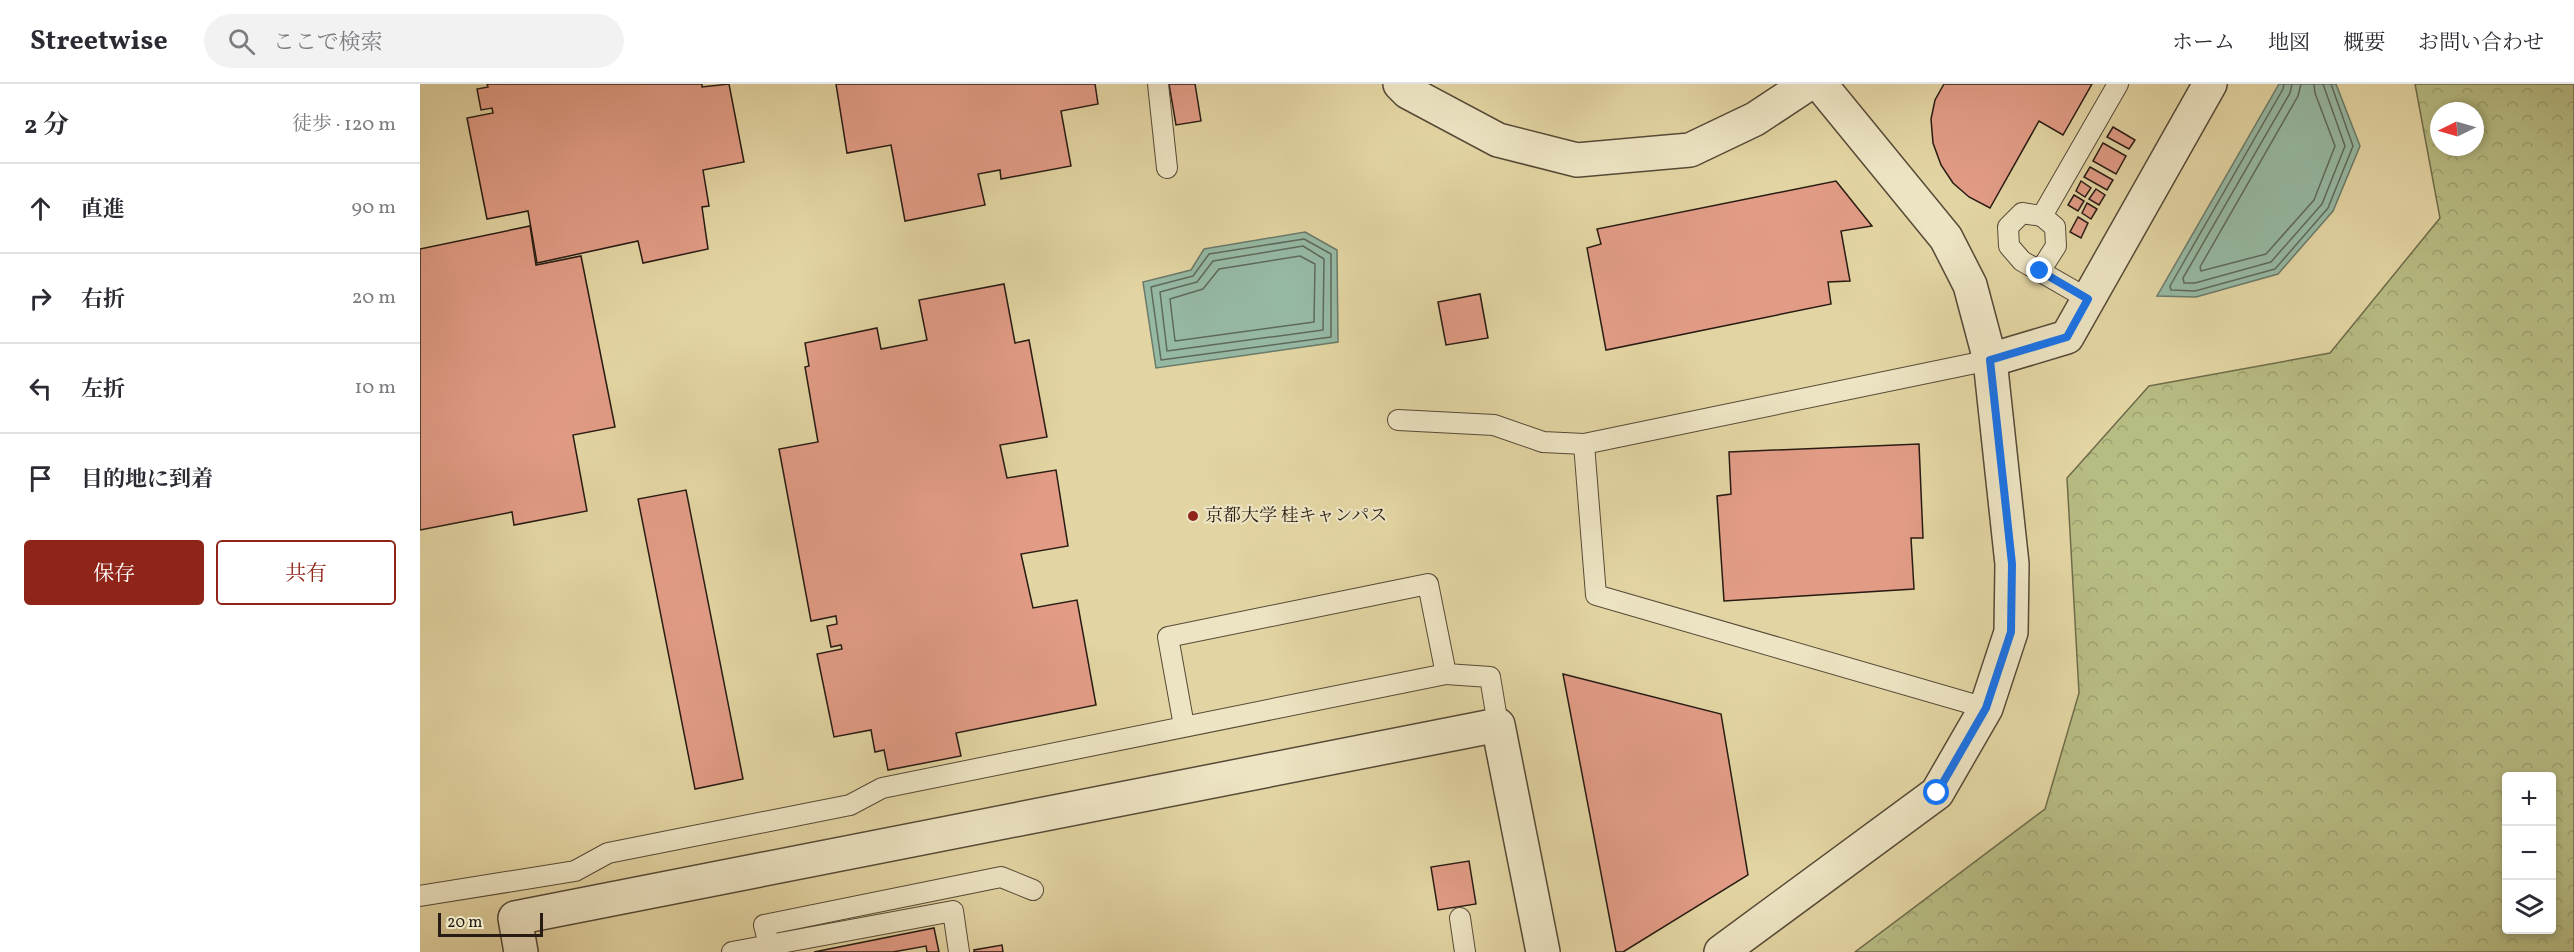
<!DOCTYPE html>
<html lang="ja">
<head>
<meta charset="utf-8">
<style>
	body { margin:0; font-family:Vollkorn,"Noto Serif JP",serif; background:#f2f2f3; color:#2b2b33 }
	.controls { position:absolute; right:18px; bottom:18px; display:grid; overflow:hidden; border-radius:6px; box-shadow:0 3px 9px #0003 }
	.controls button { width:54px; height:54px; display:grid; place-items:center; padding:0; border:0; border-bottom:2px solid #e1e1e2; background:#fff; color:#2b2b33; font:30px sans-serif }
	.compass { position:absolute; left:2010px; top:18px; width:54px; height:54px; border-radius:50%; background:#fff; box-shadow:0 3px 9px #0003; rotate:265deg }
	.scale { position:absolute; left:18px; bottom:15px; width:105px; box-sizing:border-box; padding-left:6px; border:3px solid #271b13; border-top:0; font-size:16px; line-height:21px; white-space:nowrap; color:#271b13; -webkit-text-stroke:4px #ede4c3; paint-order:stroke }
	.stop { position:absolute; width:18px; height:18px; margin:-14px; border:4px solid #1a73e8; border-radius:50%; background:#fff }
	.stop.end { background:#1a73e8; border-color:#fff; box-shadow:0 2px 6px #0008 }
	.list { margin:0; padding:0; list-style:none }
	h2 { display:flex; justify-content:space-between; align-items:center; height:78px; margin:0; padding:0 24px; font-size:26px }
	h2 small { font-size:20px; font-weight:400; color:#7c7c81 }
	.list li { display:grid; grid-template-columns:39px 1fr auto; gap:18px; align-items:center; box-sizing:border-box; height:90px; padding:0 24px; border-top:2px solid #e1e1e2 }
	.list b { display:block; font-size:22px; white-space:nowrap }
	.list em { font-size:20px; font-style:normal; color:#7c7c81 }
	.actions { display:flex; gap:12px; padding:18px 24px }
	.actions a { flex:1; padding:14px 0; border:2px solid #8f2418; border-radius:6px; text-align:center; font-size:21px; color:#8f2418 }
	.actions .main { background:#8f2418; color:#fff }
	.icon { flex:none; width:33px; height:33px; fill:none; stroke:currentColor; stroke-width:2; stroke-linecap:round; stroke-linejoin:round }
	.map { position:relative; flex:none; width:2154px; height:868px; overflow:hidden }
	header { display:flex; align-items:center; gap:36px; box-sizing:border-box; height:84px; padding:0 30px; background:#fff; border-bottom:2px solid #e1e1e2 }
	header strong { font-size:28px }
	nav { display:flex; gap:33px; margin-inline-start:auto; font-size:21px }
	.search { width:420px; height:54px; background:#f2f2f3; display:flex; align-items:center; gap:15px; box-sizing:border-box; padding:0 21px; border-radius:33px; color:#7c7c81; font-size:22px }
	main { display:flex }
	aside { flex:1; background:#fff }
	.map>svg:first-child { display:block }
	.forest { fill:url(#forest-crowns); stroke:#6f6c4b; stroke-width:1.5; fill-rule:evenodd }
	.water { fill:#96b9a4; stroke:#6a7a6a; stroke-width:1.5 }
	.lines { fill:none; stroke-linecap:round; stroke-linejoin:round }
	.shore { stroke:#5e6a5c; stroke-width:1.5 }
	.building { fill:#e29c86; stroke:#271b13; stroke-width:1.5 }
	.service-casing { stroke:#564a37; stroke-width:22 }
	.minor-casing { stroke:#564a37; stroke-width:36 }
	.tertiary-casing { stroke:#564a37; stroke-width:36 }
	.service { stroke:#ede4c3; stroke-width:20 }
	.minor { stroke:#ede4c3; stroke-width:33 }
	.tertiary { stroke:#ede4c3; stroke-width:33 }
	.route { stroke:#1a73e8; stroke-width:8 }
	.poi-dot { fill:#8f2418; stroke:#ede4c3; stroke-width:2 }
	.labels { text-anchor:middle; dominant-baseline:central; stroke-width:4.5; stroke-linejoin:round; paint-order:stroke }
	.poi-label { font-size:18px; fill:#271b13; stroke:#ede4c3; text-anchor:start }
</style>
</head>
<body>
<header>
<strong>Streetwise</strong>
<div class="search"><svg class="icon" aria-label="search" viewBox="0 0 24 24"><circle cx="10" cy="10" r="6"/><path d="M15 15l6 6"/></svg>ここで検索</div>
<nav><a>ホーム</a><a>地図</a><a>概要</a><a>お問い合わせ</a></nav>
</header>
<main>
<aside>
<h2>2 分<small>徒歩 · 120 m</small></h2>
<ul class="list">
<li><svg class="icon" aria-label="ahead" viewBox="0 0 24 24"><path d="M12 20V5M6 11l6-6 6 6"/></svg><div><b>直進</b></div><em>90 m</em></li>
<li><svg class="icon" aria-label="right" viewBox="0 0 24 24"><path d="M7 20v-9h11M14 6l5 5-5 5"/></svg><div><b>右折</b></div><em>20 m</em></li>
<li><svg class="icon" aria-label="left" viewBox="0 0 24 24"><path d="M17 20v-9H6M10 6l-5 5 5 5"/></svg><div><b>左折</b></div><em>10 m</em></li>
<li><svg class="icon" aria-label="arrive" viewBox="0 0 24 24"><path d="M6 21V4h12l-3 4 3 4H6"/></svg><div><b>目的地に到着</b></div></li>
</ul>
<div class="actions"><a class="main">保存</a><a>共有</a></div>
</aside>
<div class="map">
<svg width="2154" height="868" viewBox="0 0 2154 868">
	<defs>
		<pattern id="forest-crowns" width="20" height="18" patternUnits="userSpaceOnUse" patternTransform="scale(1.5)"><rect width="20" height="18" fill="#b7bc83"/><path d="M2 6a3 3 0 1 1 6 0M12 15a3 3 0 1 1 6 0" fill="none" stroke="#9da170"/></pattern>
	</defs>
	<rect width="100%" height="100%" fill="#e3d5a3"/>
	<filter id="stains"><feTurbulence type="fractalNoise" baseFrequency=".00333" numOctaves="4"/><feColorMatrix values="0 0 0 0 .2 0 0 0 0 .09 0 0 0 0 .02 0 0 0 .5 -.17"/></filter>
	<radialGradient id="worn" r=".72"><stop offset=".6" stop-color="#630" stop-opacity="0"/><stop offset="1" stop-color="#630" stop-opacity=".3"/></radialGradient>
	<path class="forest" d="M1995,0H2154V868H1435L1625,725L1659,609L1647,394L1729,302L1910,269L2020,134ZM2019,27H2055V63H2019ZM2086,692H2132V846H2086Z"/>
	<g class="water">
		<polygon points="1859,0 1916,0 1940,62 1913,127 1858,190 1776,213 1737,212"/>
		<polygon points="885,148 917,166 918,258 736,284 723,198 771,186 784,165"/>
	</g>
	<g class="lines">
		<g class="shore">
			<polyline points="1864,0 1863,5 1750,202 1751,206 1775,207 1855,185 1908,124 1933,62 1911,0"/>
			<polyline points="1872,0 1870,9 1763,194 1764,199 1775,199 1851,178 1902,120 1925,62 1903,0"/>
			<polyline points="1881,0 1878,12 1780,183 1781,187 1846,170 1894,116 1915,62 1895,9 1894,0"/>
			<polygon points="884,155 911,170 911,253 741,276 731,203 773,192 789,170"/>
			<polygon points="883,162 904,175 903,246 747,267 740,208 777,198 793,177"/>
			<polygon points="880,172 895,180 894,238 755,257 750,215 783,205 799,185"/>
		</g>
	</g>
	<g class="building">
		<polygon points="67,0 282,0 282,3 309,0 324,78 283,86 289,122 282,123 288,165 223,179 218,157 117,179 108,127 67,135 47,34 73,29 72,24 61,26 57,5 68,3"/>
		<polygon points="416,0 675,0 678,20 641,27 651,82 581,95 580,86 558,90 565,121 485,137 471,61 427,69"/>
		<polygon points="749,0 775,0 781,37 756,41"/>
		<polygon points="1524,0 1672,0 1643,51 1619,37 1570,124 1549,113 1533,99 1521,81 1513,59 1511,35 1515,16"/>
		<polygon points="1693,43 1715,56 1709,65 1687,53"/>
		<polygon points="1683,59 1706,72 1696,90 1673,77"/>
		<polygon points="1670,83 1693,96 1687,106 1664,93"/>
		<polygon points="1416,97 1452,142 1421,147 1430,197 1408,198 1411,220 1186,266 1167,164 1181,160 1177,145"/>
		<polygon points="1661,97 1671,104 1665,113 1656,107"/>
		<polygon points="1676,105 1685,111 1679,121 1669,115"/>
		<polygon points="1654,111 1664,117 1658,127 1648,121"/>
		<polygon points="1667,119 1677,125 1671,135 1662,129"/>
		<polygon points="1658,133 1668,139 1661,154 1650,148"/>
		<polygon points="110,142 116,181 161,172 195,343 153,351 167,427 94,441 92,428 0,446 0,165"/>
		<polygon points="584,200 595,259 609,256 627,353 580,361 587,394 636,386 648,462 601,470 613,524 657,516 676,621 536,649 541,672 468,686 464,666 455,668 451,646 414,653 397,570 422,565 421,561 411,563 407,542 417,540 416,532 391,537 359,365 398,358 385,283 389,282 385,259 457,244 461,265 507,256 499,216"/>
		<polygon points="1060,210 1068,254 1026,261 1018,218"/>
		<polygon points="1499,360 1503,454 1491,454 1494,505 1304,517 1297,412 1311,410 1309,368"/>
		<polygon points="266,406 323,695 275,705 218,415"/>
		<polygon points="1143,590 1301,630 1328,791 1203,868 1196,868"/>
		<polygon points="1049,777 1056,820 1018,826 1011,783"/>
		<polygon points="514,844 519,868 507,868 506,862 473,868 394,868"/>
		<polygon points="582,861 583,868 554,868 554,866"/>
	</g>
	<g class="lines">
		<g class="service-casing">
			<g id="service">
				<polyline points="738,0 747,84"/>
				<polyline points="1620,187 1636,162 1635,143 1622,132"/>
				<polyline points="1668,215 1602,177 1589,162 1588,143 1602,129 1622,132 1698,0"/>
				<polyline points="978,336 1074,341 1123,358 1164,360 1570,276"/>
				<polyline points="1164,360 1176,511 1566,624"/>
				<polyline points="1026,590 1070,593 1078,641"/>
				<polyline points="0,812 155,787 188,769 430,721 462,704 1026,590 1008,500 748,553 764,642"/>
				<polyline points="1040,834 1045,868"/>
				<polyline points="349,861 344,841 581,793 613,806"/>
				<polyline points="312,868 533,827 539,868"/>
			</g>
		</g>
		<g class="minor-casing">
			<g id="minor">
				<polyline points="1570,276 1647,253 1790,0"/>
				<polyline points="101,868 95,834 1078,641 1123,868"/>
				<polyline points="1301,868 1517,709 1566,624 1591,548 1592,480 1570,276 1550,201 1526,154 1400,0"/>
			</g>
		</g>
		<g class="tertiary-casing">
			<polyline id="tertiary" points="980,0 988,8 1078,56 1157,76 1270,66 1335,35 1388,0"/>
		</g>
		<use href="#service" class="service"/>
		<use href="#minor" class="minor"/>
		<use href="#tertiary" class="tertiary"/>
	</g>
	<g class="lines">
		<polyline class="route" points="1517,709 1566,624 1591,548 1592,480 1570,276 1647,253 1668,215 1620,187"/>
	</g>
	<circle class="poi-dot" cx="773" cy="432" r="6"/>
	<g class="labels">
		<g class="poi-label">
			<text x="785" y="432">京都大学 桂キャンパス</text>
		</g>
	</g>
	<rect width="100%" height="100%" filter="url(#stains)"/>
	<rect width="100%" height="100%" fill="url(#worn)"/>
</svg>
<div class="controls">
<button>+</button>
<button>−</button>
<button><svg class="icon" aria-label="layers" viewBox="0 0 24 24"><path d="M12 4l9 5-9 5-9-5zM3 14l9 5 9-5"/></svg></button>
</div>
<svg class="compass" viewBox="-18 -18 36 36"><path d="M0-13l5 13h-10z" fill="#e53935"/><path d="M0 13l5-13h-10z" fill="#7c7c81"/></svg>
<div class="scale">20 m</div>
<div class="stop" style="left:1517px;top:709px"></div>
<div class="stop end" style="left:1620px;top:187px"></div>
</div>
</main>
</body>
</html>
